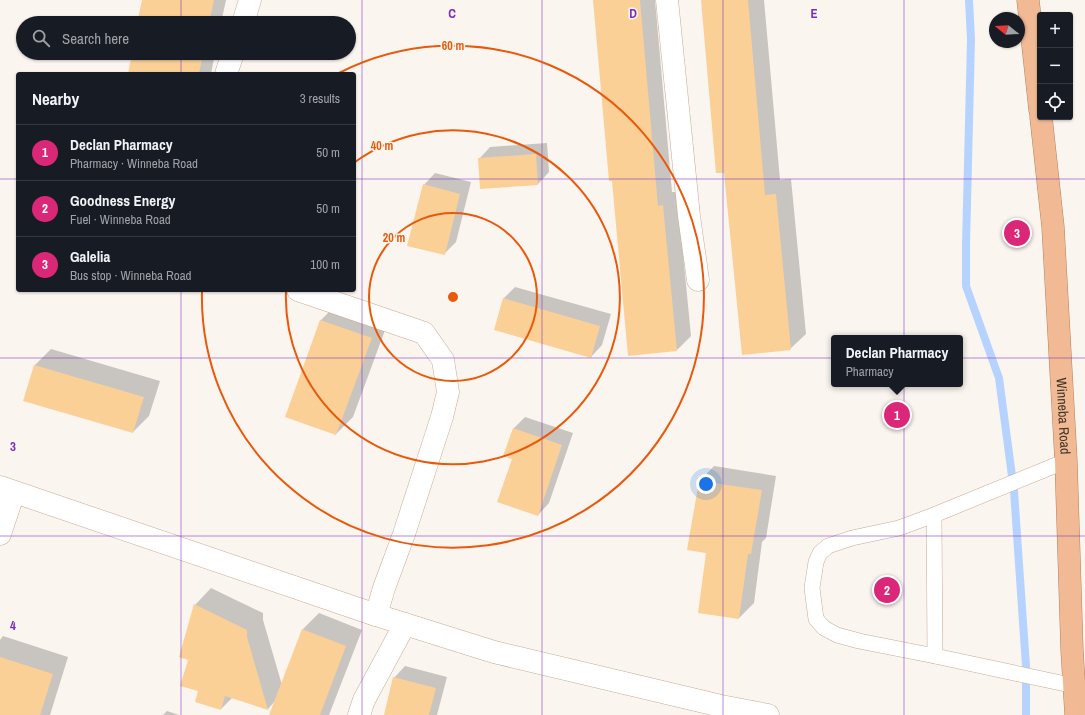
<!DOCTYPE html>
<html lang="en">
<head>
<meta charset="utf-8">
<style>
	body { margin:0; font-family:"Archivo Narrow",sans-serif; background:#242831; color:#f1f3f6 }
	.controls { position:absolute; right:12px; top:12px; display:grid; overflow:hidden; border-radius:4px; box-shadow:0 1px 3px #0004 }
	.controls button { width:36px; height:36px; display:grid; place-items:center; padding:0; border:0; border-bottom:1px solid #363941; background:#171b24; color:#f1f3f6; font:20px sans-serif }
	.compass { position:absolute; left:989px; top:12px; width:36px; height:36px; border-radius:50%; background:#171b24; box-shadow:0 1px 3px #0004; rotate:288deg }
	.you { position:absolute; left:706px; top:484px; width:14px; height:14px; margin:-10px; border:3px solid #fff; border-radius:50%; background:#1a73e8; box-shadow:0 0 0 6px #1a73e833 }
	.badge { display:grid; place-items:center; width:26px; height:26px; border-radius:50%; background:#db2777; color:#fff; font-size:13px; font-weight:700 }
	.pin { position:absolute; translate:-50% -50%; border:2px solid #fff; box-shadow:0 1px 4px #0006 }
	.popup { position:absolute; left:831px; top:335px; width:132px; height:52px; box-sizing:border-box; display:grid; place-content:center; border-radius:4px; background:#171b24; filter:drop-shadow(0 1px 3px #0005); font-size:13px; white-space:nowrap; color:#9ea1a6 }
	.popup b { font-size:15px; color:#f1f3f6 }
	.popup::after { content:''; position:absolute; left:50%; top:100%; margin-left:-8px; border:8px solid transparent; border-top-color:#171b24 }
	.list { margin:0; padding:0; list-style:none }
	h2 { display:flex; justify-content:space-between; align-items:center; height:52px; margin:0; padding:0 16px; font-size:17px }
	h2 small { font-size:13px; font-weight:400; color:#9ea1a6 }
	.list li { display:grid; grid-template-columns:26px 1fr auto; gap:12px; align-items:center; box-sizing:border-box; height:56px; padding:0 16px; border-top:1px solid #363941 }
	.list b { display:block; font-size:15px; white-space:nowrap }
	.list p { margin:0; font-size:13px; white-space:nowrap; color:#9ea1a6 }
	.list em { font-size:13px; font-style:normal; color:#9ea1a6 }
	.icon { flex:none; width:22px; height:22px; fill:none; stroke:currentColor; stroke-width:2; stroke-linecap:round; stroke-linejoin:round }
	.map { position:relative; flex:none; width:1085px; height:715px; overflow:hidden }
	.search { position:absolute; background:#171b24; box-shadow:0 1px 3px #0004; left:16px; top:16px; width:340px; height:44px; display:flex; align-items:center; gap:10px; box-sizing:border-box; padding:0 14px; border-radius:22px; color:#9ea1a6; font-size:15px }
	.panel { position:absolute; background:#171b24; box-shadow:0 1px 3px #0004; left:16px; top:72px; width:340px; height:220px; border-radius:4px }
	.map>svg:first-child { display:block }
	.shadow { fill:#0003 }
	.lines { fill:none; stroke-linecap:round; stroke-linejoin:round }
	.stream { stroke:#b6d3ff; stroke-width:8 }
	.building { fill:#fad097 }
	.service-casing { stroke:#c9aa94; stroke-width:16 }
	.minor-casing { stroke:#c9aa94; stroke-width:23 }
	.trunk-casing { stroke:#b2815f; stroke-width:23 }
	.service { stroke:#fff; stroke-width:15 }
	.minor { stroke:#fff; stroke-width:22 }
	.trunk { stroke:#f2ba94; stroke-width:22 }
	.grid { fill:none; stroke:#7b2cbf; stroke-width:1; stroke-opacity:0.55 }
	.ring { fill:none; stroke:#e8590c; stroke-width:2 }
	.labels { text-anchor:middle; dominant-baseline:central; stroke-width:3; stroke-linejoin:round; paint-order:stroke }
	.street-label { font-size:14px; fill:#42362d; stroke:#fbf5f0 }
	.grid-label { font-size:13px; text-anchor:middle; font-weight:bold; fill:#7b2cbf; stroke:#fbf5f0; stroke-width:3; stroke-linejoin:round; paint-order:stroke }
	.centre { fill:#e8590c; stroke:#fbf5f0; stroke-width:2 }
	.ring-label { font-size:12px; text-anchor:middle; font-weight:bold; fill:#e8590c; stroke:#fbf5f0; stroke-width:3; stroke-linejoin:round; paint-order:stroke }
</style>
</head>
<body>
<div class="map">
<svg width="1085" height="715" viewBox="0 0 1085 715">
	<rect width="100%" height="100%" fill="#fbf5f0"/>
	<g class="shadow">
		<polygon points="143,0 226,0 221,23 139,23"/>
		<polygon points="594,0 655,0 672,192 677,192 691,336 677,350 612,180"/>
		<polygon points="702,0 764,0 780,180 791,179 806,334 790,349 725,172"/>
		<polygon points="133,53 215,53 211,74 129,74"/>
		<polygon points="547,143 549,172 538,184 479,159 490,147"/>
		<polygon points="435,173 471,182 456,242 444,254 424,185"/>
		<polygon points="515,287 611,314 602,345 591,357 503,299"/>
		<polygon points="337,304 388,322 353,417 336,434 286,416 321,320"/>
		<polygon points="51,349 160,381 149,416 133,432 34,366"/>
		<polygon points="525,417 573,433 549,503 538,515 513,458 505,455 514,428"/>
		<polygon points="714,466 776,476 766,538 762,542 754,603 739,618 707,552 700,481"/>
		<polygon points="211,588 263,613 263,620 282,685 303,629 319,613 362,630 329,715 270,715 275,701 268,709 233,697 221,709 199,690 189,659 195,605"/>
		<polygon points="3,636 68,657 50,715 0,715 0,640"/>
		<polygon points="405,666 447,677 437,715 385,715 394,678"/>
		<polygon points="167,711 179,715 163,715"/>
	</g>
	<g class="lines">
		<polyline class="stream" points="969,0 971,40 966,245 966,286 999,378 1014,491 1026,666 1026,715"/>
	</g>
	<g class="building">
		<polygon points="142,0 214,0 209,23 137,23"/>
		<polygon points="593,0 640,0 658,206 663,205 677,351 628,356 612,181 609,181"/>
		<polygon points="701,0 748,0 765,195 776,194 791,350 742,355 724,173 716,173"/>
		<polygon points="132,53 203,53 199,74 128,74"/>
		<polygon points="536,154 538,185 480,189 478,158"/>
		<polygon points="423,184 460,194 445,255 407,246"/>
		<polygon points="503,298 600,326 591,358 494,330"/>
		<polygon points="320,320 372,338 336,435 285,417"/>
		<polygon points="34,365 144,397 133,433 23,401"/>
		<polygon points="513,428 562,445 538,516 497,502 512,459 503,456"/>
		<polygon points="699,481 762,490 751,554 748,554 739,619 698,613 706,553 687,550"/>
		<polygon points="194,604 247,630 247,637 268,710 225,696 221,710 195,702 198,691 180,686 188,660 179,657"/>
		<polygon points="302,629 346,646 320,715 269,715"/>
		<polygon points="0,657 53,674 40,715 0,715"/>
		<polygon points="393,677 436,688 429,715 384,715"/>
	</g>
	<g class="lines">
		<g class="service-casing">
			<g id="service">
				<polyline points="1066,461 934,515 899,528 852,538 828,546 820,553 816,562 812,588 816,619 824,628 837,635 859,641 935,656 1075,686"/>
				<polyline points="934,515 935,656"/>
			</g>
		</g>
		<g class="minor-casing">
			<g id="minor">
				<polyline points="667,0 689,216 698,280"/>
				<polyline points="243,23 250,0"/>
				<polyline points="226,74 233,53"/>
				<polyline points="298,290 424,333 443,360 448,392 442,417 404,534 384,588 376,615"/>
				<polyline points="0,487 376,615 494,652 721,706 768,715"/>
				<polyline points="0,534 14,492"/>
				<polyline points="359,715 364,700 405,624"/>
			</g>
		</g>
		<g class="trunk-casing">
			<g id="trunk">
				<polyline points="1028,0 1040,110"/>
				<path id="s1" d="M1041,117L1053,227L1066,461L1072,650L1076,715"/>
			</g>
		</g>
		<use href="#service" class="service"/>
		<use href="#minor" class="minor"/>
		<use href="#trunk" class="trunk"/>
	</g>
	<path class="grid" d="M181,0V23M362,0V715M542,0V715M723,0V715M904,0V715M181,53V74M0,179H18M354,179H1085M181,290V715M0,358H1085M0,536H1085"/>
	<g class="ring">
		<circle cx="453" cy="297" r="84"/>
		<path d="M355 162A167 167 0 1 1 286 291"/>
		<path d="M339 73A251 251 0 1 1 202 290"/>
	</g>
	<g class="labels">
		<g class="street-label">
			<text stroke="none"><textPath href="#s1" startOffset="300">Winneba Road</textPath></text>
		</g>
	</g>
	<g class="grid-label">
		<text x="452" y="18">C</text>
		<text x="633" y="18">D</text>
		<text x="814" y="18">E</text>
		<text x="13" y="451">3</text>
		<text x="13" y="630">4</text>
	</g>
	<circle cx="453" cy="297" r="6" class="centre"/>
	<g class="ring-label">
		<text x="453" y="50">60 m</text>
		<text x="382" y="150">40 m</text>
		<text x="394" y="242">20 m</text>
	</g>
</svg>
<div class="controls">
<button>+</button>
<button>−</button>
<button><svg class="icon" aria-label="locate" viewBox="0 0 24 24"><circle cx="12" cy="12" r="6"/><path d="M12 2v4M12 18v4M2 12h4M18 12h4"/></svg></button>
</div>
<svg class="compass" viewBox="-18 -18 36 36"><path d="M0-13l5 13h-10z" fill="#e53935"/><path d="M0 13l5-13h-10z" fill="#9ea1a6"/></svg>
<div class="you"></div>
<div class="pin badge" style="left:897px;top:415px">1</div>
<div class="popup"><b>Declan Pharmacy</b>Pharmacy</div>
<div class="pin badge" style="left:887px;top:590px">2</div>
<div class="pin badge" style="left:1017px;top:233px">3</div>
<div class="search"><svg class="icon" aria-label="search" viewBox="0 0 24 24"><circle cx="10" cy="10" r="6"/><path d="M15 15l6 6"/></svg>Search here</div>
<section class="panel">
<h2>Nearby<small>3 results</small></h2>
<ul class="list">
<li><span class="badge">1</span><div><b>Declan Pharmacy</b><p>Pharmacy · Winneba Road</p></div><em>50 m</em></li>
<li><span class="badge">2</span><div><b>Goodness Energy</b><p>Fuel · Winneba Road</p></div><em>50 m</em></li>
<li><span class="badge">3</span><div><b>Galelia</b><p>Bus stop · Winneba Road</p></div><em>100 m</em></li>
</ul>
</section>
</div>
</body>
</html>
